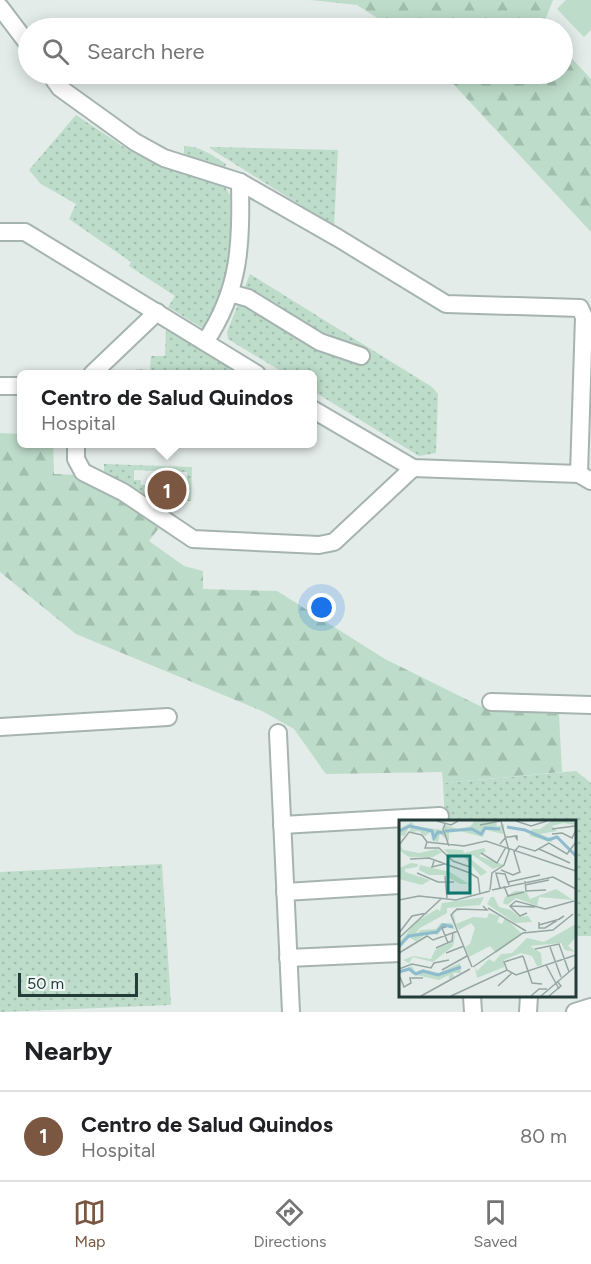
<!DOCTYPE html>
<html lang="en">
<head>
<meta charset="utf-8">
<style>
	body { margin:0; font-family:Figtree,sans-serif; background:#f2f2f2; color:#202124 }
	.scale { position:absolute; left:18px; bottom:15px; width:120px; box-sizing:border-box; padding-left:6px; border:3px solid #233c39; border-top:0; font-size:16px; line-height:21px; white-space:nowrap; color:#233c39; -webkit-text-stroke:4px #f3f9f7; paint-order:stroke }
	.you { position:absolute; left:322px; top:608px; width:21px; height:21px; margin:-15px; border:4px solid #fff; border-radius:50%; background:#1a73e8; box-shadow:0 0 0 9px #1a73e833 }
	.badge { display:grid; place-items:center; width:39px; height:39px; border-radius:50%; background:#7b5640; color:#fff; font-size:20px; font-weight:700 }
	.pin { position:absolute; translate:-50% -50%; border:3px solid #fff; box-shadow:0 2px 6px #0006 }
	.popup { position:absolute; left:17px; top:370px; width:300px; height:78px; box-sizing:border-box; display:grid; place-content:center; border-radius:9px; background:#fff; filter:drop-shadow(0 2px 4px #0005); font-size:20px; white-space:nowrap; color:#757577 }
	.popup b { font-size:22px; color:#202124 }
	.popup::after { content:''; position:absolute; left:50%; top:100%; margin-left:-12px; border:12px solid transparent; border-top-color:#fff }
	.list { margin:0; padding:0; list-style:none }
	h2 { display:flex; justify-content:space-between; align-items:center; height:78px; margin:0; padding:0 24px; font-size:26px }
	h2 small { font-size:20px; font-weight:400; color:#757577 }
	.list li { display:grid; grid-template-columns:39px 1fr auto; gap:18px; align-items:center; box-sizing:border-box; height:90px; padding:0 24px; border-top:2px solid #e0e0e0 }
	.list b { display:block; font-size:22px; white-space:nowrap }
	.list p { margin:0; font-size:20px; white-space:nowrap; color:#757577 }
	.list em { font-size:20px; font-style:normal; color:#757577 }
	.icon { flex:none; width:33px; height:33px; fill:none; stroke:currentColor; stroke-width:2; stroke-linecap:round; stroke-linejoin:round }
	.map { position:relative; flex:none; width:591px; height:1012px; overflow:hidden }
	.search { position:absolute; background:#fff; box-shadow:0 3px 15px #0003; left:18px; right:18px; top:18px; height:66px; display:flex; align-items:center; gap:15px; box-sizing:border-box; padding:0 21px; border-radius:33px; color:#757577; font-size:22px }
	.sheet { height:168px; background:#fff }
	nav { display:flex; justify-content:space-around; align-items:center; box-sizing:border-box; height:84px; border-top:2px solid #e0e0e0; background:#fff; font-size:16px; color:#757577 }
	nav a { display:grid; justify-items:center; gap:3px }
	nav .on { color:#7b5640 }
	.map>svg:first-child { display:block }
	.grass { fill:#bddcc9 }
	.forest { fill:url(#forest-firs) }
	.park { fill:url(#park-dots) }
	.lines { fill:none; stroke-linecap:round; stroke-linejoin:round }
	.minor-casing { stroke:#a6b4b1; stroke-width:20 }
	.minor { stroke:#fff; stroke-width:16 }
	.inset-river { fill:none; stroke:#8ebcce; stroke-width:3 }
	.inset-road { fill:none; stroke:#96a6a3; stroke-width:1.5 }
	.view { fill:#0f766e; fill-opacity:0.15; stroke:#0f766e; stroke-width:3 }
	.inset-edge { fill:none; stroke:#233c39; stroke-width:3 }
</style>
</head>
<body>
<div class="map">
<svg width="591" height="1012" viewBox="0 0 591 1012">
	<defs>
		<pattern id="forest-firs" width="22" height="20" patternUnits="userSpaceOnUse" patternTransform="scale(1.5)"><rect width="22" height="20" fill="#bddcc9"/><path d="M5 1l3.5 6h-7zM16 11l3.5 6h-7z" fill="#a2bead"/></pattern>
		<pattern id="park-dots" width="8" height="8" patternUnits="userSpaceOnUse" patternTransform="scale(1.5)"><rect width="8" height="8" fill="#bddcc9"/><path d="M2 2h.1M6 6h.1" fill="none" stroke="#a2bead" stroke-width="1.8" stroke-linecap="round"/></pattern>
	</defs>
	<rect width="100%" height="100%" fill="#e3ece9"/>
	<polygon class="grass" points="566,0 591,0 591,30 584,37 557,9"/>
	<g class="forest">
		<polygon points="311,0 553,0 542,28 393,28 357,5"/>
		<polygon points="563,49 591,79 591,232 444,74 562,74"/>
		<polygon points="0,433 21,434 21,444 53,444 54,474 78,475 162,524 149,541 184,566 203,571 203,589 277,591 385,659 490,711 559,714 562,772 443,783 442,772 326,774 294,729 262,711 76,634 0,572"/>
	</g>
	<g class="park">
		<polygon points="76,115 127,149 159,166 224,185 230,195 230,267 224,287 204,329 168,307 175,296 129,266 131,262 69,219 76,204 41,184 29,170"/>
		<path d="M184,146C200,146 212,155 226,164L225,167L184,157Z"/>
		<polygon points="209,147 338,150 334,226 211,149"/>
		<polygon points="250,274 432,387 438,394 436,453 419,456 313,391 312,374 286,374 228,339 227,332"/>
		<polygon points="166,327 240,374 136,374 136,369 150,370 151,356 165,356"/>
		<polygon points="104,464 192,467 191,501 187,501 187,472 134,470 134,480 141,480 141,485 147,485 147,495 156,502 155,504 104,475"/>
		<polygon points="576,771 591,783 591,936 575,936 574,822 445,821 443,783"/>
		<polygon points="162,864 171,1005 0,1012 0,872"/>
	</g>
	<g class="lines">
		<g class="minor-casing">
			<g id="minor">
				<polyline points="0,7 28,44"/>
				<polyline points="50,74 60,88 135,142 164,158 240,182 338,238 446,304 580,308 584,317 579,474"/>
				<polyline points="0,232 25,232 257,374"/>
				<polyline points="230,293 248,298 320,342 361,356"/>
				<path d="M205,342C241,289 241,243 240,182"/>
				<polyline points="92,374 157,312"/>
				<polyline points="0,386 21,386"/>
				<polyline points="312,409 413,468 579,474 591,481"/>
				<polyline points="76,444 76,459 83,472 123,492 193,539 319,545 334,542 413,468"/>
				<polyline points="491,702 591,705"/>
				<polyline points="0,727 168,717"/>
				<polyline points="278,733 291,1012"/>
				<polyline points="282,825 440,816"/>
				<polyline points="285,892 400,885"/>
				<polyline points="288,958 400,953"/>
				<polyline points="472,996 473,1012"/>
				<polyline points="528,1012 529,996"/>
				<polyline points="575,1012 591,1007"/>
			</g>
		</g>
		<use href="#minor" class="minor"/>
	</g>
	<g transform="translate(399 820)">
		<rect width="177" height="177" fill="#e3ece9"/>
		<path d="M71,88L54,92L57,104L74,97L88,98L90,93L101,96L98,102L103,104L106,98L122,113L128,111L97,133L91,126L70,137L66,127L71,124L76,108L72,103L60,110L54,100L53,96L54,91L57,90Z" fill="#bddcc9"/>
		<path d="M75,1H97L98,7L105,4L104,14L87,10L84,17L61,11L50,13V21L41,14L39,22L33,20L32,12L26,16L20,11L11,12V6L5,16L0,15V9L13,2L15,6L44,10L46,5L59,9L72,6ZM152,1H174L177,5L164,3L153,6L158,11L141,14L154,19L153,22L131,16L133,9H141ZM0,21L4,30L20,33L38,29L43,32L34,37H10L0,30ZM85,28L87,31L80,36L105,45L94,49L72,34L69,37L88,52L82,56L65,37L51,36L45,29L64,30L65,33ZM12,43L19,44L18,47L6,49V52L31,60L23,65L0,59V48ZM21,45L51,52L70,64H61L45,55H30L20,50ZM157,69L174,80L140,77L138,86L117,78L108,85L104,83L106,77L116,71H127L131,79ZM85,77L81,85L48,88V93L21,108L15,116L22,110L37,109L42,103H53L56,110L47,105L38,115L29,113L17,121L9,117L0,131V123L17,102L38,89L41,91L43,83ZM92,77H95L100,87L112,90L120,97L129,96L133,102L116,103L88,84ZM177,104L176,118L169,126L176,132L166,130L162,123L131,126L142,133L143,145L138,146L133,136L122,133L105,140V147L78,158L76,147L78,151L90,139L95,142L102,134L113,133L128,118L145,122ZM57,112L54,126L34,142L14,137L10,143L4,140L15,136L32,139L36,130L53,122ZM61,143L62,153H54L55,157L50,159V155L40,160L13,154L10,148L0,152L13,146L16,152L24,149L40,153Z" fill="#bddcc9"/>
		<path class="inset-river" d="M108,7L126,10L149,20L158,17L177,36M0,11L11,6L33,11L35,18L39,12L44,13M46,11L73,9L82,14L86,8L101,9M0,126L10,116L38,112L44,105L54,107M0,152L10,149L17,154L24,151L39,155L62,147"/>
		<path class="inset-road" d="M38,1L52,5L59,1M117,1L132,6L148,1M46,4L44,9L50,26M81,5L101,1M153,9L176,6M153,14L163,13L173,18L177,10M28,22L65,26L87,21L177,51M101,24L107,17H110L116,16H118V19L116,16M0,25L10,12L23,15L28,22L26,28H40L54,41L71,47V53M140,29L171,43M82,33L98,43L107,27M11,39L30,38L71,53L79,58L81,74M35,41L33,47L45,44M102,50L114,55L121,52L115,32L120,26L136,31L150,23L168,34L177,22M18,53L39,62H55M46,56L48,78M126,61L127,71L147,70M109,62L141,55M126,65L150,60M105,66L109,76L125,72M101,68L97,53L106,54L110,65M91,70L93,53L105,45L110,31L102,1M93,70L154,57L177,69M47,74L67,73M0,80L20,76L57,80L91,71M111,86L136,87M89,88L127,111M128,93L121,96L111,86L117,81L146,89L175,81M140,102V108H146L165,96M140,105L161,99M47,107L43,108L49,123M0,113L13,96L28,93M0,118L42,79M151,127L162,157M37,128L53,121L54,112M136,129L160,124L170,152M0,133L28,116L34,120L59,111M47,133L65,126M124,136L133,163L143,164M147,145L160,169M73,147L52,95L58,89L88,90L84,86M74,147L124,113L154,110L174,94M0,149L13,144L32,148L35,143L50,140M43,150L68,136M108,150L105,142L124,136M1,157L5,167L12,163L11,158H24M99,166L113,153M22,176L71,149M52,176L108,150L117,155L177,135M132,176L140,169H148M142,176L177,146M150,176L162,166L158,161"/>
		<path class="view" d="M49,36H71V73H49Z"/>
		<rect width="177" height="177" class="inset-edge"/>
	</g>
</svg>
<div class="scale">50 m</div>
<div class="you"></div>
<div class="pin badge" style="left:167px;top:490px">1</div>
<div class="popup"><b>Centro de Salud Quindos</b>Hospital</div>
<div class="search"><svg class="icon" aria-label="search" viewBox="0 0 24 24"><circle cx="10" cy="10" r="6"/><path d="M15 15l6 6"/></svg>Search here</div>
</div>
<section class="sheet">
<h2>Nearby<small></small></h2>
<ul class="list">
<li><span class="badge">1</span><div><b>Centro de Salud Quindos</b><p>Hospital</p></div><em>80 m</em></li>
</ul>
</section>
<nav>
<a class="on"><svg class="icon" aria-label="map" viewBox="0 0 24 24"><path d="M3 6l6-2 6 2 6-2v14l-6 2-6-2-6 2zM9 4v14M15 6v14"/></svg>Map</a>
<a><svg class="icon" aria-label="directions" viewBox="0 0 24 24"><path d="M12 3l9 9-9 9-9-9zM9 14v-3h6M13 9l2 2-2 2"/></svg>Directions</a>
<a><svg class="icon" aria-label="saved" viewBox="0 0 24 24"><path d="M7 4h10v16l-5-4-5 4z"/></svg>Saved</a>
</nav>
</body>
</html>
